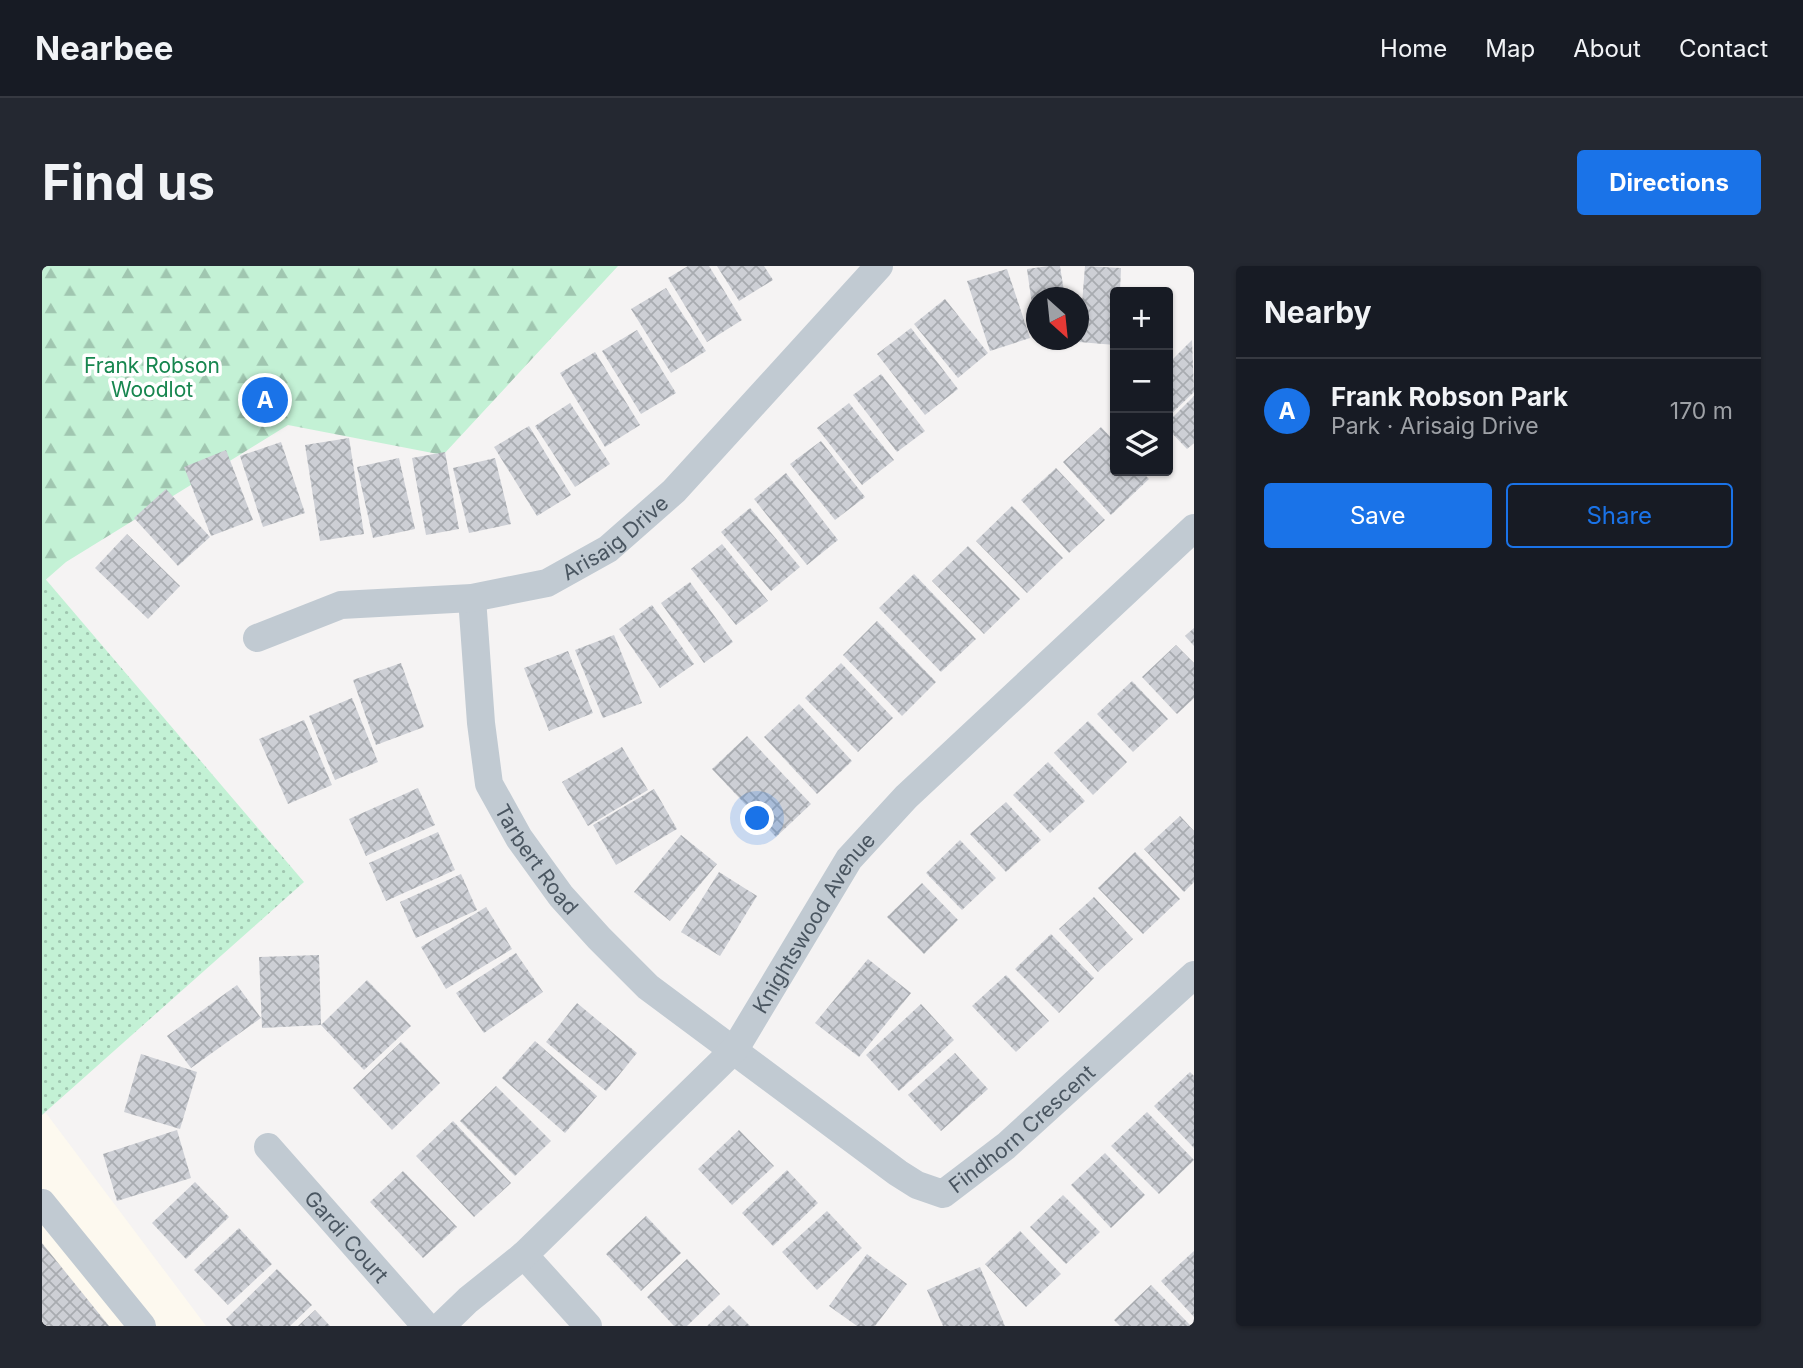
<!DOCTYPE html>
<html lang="en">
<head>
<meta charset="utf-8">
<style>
	body { margin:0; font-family:Inter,sans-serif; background:#242831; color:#f1f3f6 }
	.controls { position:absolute; right:21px; top:21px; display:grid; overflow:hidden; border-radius:7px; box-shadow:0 2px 5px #0004 }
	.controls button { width:63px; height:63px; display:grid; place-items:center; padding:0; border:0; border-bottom:2px solid #363941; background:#171b24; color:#f1f3f6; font:35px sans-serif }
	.compass { position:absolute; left:984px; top:21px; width:63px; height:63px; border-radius:50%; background:#171b24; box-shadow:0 2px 5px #0004; rotate:153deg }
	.you { position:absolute; left:716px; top:553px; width:24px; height:24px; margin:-18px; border:5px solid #fff; border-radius:50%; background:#1a73e8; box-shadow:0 0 0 10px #1a73e833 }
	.badge { display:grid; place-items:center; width:46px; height:46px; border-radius:50%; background:#1a73e8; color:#fff; font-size:23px; font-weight:700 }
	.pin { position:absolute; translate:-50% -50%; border:4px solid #fff; box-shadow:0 2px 7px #0006 }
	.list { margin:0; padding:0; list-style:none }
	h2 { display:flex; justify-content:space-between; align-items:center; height:91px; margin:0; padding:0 28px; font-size:30px }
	h2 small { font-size:23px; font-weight:400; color:#9ea1a6 }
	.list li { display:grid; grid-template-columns:46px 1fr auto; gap:21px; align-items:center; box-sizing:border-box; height:105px; padding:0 28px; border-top:2px solid #363941 }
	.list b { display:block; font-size:26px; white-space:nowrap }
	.list p { margin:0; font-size:23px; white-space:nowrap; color:#9ea1a6 }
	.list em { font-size:23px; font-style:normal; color:#9ea1a6 }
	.actions { display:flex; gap:14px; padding:21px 28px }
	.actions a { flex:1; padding:16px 0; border:2px solid #1a73e8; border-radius:7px; text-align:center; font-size:24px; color:#1a73e8 }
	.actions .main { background:#1a73e8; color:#fff }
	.icon { flex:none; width:38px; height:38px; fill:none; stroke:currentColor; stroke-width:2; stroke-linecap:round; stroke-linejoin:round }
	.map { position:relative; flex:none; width:1152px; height:1060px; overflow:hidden; border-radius:7px }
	header { display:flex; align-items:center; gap:42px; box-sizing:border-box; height:98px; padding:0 35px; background:#171b24; border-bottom:2px solid #363941 }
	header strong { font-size:33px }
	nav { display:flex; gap:38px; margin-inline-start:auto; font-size:24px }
	.intro { display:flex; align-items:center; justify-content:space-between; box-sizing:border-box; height:168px; padding:0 42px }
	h1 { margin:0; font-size:49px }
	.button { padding:18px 32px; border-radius:7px; background:#1a73e8; color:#fff; font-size:24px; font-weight:700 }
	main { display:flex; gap:42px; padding:0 42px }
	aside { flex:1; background:#171b24; border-radius:7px; box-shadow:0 2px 5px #0004 }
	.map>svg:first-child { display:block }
	.commercial { fill:#fdf9ef }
	.grass { fill:url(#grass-dots) }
	.forest { fill:url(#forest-firs) }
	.building { fill:url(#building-cross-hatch) }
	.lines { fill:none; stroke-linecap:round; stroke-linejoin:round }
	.minor { stroke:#c1cad2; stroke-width:28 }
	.labels { text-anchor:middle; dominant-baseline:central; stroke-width:7; stroke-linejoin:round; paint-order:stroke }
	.park-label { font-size:21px; fill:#17864f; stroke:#fff }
	.street-label { font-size:21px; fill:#4a5661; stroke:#fff }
</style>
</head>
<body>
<header>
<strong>Nearbee</strong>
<nav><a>Home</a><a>Map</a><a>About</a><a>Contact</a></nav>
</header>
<div class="intro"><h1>Find us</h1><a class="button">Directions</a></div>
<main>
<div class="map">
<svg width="1152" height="1060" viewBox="0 0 1152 1060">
	<defs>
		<pattern id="grass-dots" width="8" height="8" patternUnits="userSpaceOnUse" patternTransform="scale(1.75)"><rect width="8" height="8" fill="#c3f1d5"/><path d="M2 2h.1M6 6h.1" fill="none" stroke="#a0c6b0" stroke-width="1.8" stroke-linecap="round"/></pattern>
		<pattern id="forest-firs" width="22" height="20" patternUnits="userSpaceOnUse" patternTransform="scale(1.75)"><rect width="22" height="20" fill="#c3f1d5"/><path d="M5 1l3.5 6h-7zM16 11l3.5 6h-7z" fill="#a0c6b0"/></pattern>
		<pattern id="building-cross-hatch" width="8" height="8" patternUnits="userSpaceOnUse" patternTransform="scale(1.75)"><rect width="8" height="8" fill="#cdcfd5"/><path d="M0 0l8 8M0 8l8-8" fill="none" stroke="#a8abb0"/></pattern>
	</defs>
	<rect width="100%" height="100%" fill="#f5f3f3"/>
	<polygon class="commercial" points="4,847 164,1060 0,1060 0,849"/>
	<polygon class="grass" points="0,309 262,616 0,849"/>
	<polygon class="forest" points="0,0 576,0 401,189 246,159 24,296 0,317"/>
	<g class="building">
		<polygon points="646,0 667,0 700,54 665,76 626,12"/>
		<polygon points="675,0 722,0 731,14 697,35"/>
		<polygon points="1007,0 1018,0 1023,32 994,32 993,61 985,3"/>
		<polygon points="1043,0 1079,2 1078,26 1073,26 1073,79 1037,76"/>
		<polygon points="965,3 988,72 948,85 925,15"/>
		<polygon points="624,22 664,85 629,107 589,43"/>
		<polygon points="903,33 946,87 916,112 872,58"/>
		<polygon points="869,62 916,123 883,149 835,88"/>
		<polygon points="595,64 634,127 599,148 560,85"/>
		<polygon points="1150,74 1152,126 1126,151 1126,98"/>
		<polygon points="553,86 598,159 563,181 518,107"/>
		<polygon points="839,108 883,165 855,186 811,129"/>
		<polygon points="1152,130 1152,177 1145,183 1126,163 1126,156"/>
		<polygon points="528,137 568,198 533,221 493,160"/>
		<polygon points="807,137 852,194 820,219 775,162"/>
		<polygon points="487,160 529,229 495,250 452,181"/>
		<polygon points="1059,161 1073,176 1073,205 1099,205 1107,213 1069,249 1021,196"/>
		<polygon points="307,172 322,268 278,275 263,179"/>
		<polygon points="779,175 823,231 793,254 748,198"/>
		<polygon points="239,176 263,247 221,261 198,190"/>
		<polygon points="184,184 211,254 169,270 142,201"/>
		<polygon points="403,186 417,263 384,269 370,192"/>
		<polygon points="357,192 373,263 331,272 315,201"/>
		<polygon points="453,192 469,258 427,267 411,202"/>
		<polygon points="1014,202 1063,254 1027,287 979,234"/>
		<polygon points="744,207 796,274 765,299 712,233"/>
		<polygon points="124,223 168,271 136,300 92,252"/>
		<polygon points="970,240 1021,292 985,327 934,275"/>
		<polygon points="708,242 758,301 729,325 679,266"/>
		<polygon points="85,268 138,320 106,353 53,302"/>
		<polygon points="680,278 726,335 694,359 649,303"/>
		<polygon points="926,280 978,333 942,368 890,315"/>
		<polygon points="872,308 934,373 899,406 837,342"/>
		<polygon points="648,316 691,376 662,397 619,337"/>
		<polygon points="610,339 652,398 618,422 577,363"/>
		<polygon points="835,355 894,416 860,450 801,389"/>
		<polygon points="1152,362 1152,380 1143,370"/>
		<polygon points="572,369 600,437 561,452 533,384"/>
		<polygon points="1134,379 1152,397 1152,432 1135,448 1100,411"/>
		<polygon points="526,385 551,447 507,465 482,402"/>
		<polygon points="359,397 382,461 334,479 311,414"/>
		<polygon points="799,397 851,452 816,486 763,432"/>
		<polygon points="1090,415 1126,453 1091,486 1055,448"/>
		<polygon points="310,432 336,496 293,514 267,450"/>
		<polygon points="757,438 810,495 775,528 722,471"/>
		<polygon points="262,454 290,519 246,538 217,473"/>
		<polygon points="1046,455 1085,496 1051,529 1012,487"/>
		<polygon points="705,470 769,538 734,571 670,503"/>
		<polygon points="580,481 606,524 546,560 520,516"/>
		<polygon points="1006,496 1043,535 1008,567 971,529"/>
		<polygon points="376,522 393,559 324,590 307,553"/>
		<polygon points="612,523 635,563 574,599 551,559"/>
		<polygon points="964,536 999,574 964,606 928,568"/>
		<polygon points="1138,550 1152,565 1152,616 1142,626 1102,583"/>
		<polygon points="396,566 413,604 344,635 327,597"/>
		<polygon points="639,569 675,598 628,655 592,626"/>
		<polygon points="918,574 954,612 920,644 884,607"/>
		<polygon points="1093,586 1138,633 1101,668 1056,622"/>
		<polygon points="677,606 715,630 678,690 639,666"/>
		<polygon points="419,608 435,644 374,672 358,636"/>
		<polygon points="880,617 916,654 882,688 845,651"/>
		<polygon points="1052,631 1091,673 1056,706 1017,663"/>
		<polygon points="444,641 470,683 404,723 379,681"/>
		<polygon points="1009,668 1052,712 1017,747 973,703"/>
		<polygon points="474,687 501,726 442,767 414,727"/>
		<polygon points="277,689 279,759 220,762 217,691"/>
		<polygon points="826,693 869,727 817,791 773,757"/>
		<polygon points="964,709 1007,755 974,786 930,740"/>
		<polygon points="325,714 369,760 322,804 279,759"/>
		<polygon points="195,719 219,752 149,802 125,770"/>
		<polygon points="535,737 595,787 564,825 504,776"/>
		<polygon points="879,738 912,774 857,825 824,789"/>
		<polygon points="493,775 555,830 523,867 460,812"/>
		<polygon points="359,776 398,817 350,864 311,822"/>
		<polygon points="913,787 946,823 899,865 866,829"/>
		<polygon points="99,788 155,806 138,863 82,846"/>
		<polygon points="1148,806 1152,810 1152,882 1112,840"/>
		<polygon points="454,820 509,875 473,910 418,855"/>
		<polygon points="1105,846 1152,894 1117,928 1069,880"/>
		<polygon points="411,855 469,917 432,951 374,890"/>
		<polygon points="135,864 149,912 75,935 61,888"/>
		<polygon points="697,864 732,900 690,939 656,903"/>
		<polygon points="1063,887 1103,929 1069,962 1029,919"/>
		<polygon points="745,904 776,937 731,980 700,947"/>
		<polygon points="361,905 415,961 381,992 328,936"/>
		<polygon points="153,916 187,951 144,993 110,957"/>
		<polygon points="1021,929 1058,966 1024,998 988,961"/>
		<polygon points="785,945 820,982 775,1024 740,986"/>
		<polygon points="604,950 639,987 599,1025 564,988"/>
		<polygon points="197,962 230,998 186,1039 152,1004"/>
		<polygon points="978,965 1019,1008 984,1041 943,998"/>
		<polygon points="0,977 67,1060 0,1060"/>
		<polygon points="1152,985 1152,1051 1119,1015"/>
		<polygon points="825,988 865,1018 833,1060 815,1060 787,1040"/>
		<polygon points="645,993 678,1028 645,1060 632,1060 605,1031"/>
		<polygon points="938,1001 963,1060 901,1060 885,1024"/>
		<polygon points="235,1003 270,1039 248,1060 190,1060 184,1053"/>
		<polygon points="1109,1019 1149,1060 1078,1060 1072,1054"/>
		<polygon points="687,1039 708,1060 665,1060"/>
		<polygon points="273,1044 288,1060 256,1060"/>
	</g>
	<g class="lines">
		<g class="minor">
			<path id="s1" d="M430,332L439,457L447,518L477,572L519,630L557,672L606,721L856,907L875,919L901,928L964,880L1152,709"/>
			<path id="s2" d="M215,372L299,339L430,332L505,317L566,283L632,225L837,0"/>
			<path id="s3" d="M226,881L384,1060"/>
			<polyline points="0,937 100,1060"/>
			<polyline points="482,989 546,1060"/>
			<path id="s4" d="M399,1060L426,1034L482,989L693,783L807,593L864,531L1152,262"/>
		</g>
	</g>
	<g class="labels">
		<g class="park-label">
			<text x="110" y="99">Frank Robson<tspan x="110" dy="24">Woodlot</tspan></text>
		</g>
		<g class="street-label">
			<text stroke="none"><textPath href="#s2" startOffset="380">Arisaig Drive</textPath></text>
			<text stroke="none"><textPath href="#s1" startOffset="276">Tarbert Road</textPath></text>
			<text stroke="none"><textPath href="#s4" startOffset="553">Knightswood Avenue</textPath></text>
			<text stroke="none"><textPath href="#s1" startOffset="910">Findhorn Crescent</textPath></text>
			<text stroke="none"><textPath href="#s3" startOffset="119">Gardi Court</textPath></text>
		</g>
	</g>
</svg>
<div class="controls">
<button>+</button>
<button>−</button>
<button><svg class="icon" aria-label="layers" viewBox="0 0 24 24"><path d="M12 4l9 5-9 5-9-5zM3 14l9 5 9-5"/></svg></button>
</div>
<svg class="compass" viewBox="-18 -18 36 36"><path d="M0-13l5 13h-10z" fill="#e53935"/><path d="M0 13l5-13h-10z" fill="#9ea1a6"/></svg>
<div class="you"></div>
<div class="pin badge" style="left:223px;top:134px">A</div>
</div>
<aside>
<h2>Nearby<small></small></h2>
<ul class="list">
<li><span class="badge">A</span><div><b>Frank Robson Park</b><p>Park · Arisaig Drive</p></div><em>170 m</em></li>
</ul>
<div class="actions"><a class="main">Save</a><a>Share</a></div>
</aside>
</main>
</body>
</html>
